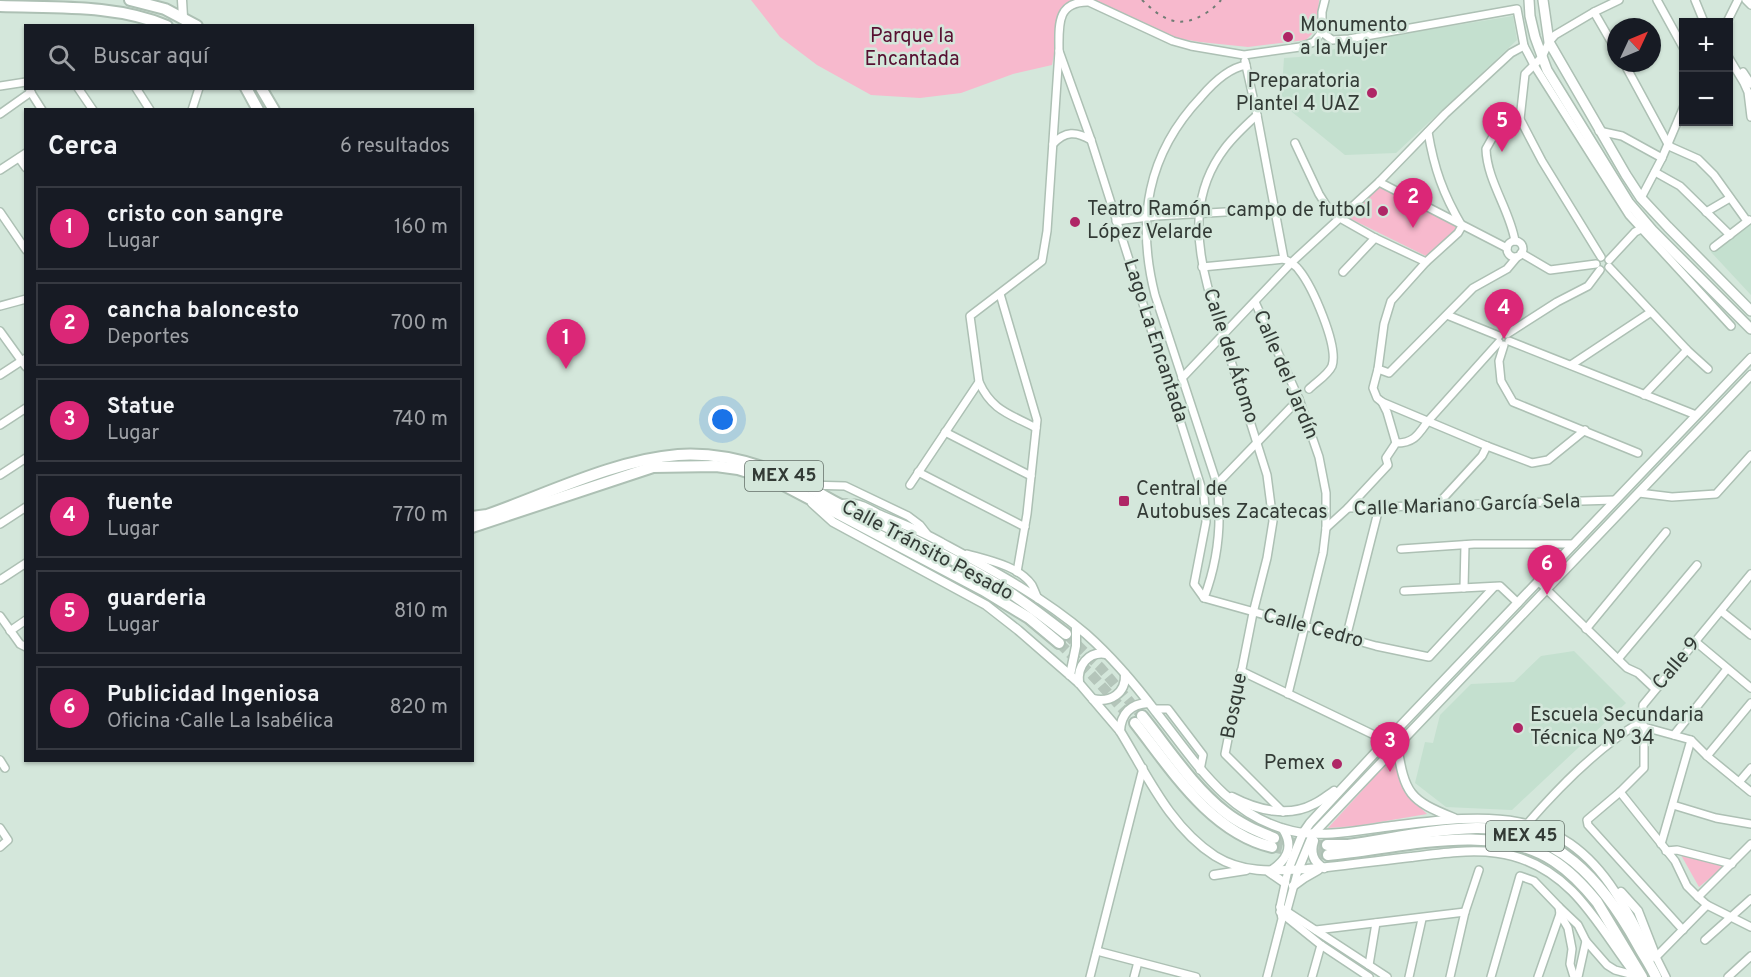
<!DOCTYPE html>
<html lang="es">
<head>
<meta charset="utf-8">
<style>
	body { margin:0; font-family:Overpass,sans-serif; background:#242831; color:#f1f3f6 }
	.controls { position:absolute; right:18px; top:18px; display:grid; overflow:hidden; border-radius:0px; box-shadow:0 2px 4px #0004 }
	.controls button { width:54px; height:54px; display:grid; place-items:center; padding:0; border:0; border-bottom:2px solid #363941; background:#171b24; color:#f1f3f6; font:30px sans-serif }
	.compass { position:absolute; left:1607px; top:18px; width:54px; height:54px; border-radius:50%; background:#171b24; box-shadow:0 2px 4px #0004; rotate:46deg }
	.you { position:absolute; left:723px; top:420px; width:21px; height:21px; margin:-15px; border:4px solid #fff; border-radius:50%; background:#1a73e8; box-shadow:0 0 0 9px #1a73e833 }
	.badge { display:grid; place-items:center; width:39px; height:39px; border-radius:50%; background:#db2777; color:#fff; font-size:20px; font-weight:700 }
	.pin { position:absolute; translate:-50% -50px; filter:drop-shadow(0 2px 3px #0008) }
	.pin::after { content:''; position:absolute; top:32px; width:21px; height:18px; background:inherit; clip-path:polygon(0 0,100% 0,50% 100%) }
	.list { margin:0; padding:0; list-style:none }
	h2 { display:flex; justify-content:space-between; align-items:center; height:78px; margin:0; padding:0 24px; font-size:26px }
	h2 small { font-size:20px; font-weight:400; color:#9ea1a6 }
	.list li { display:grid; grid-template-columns:39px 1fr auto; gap:18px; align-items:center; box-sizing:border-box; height:84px; margin:0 12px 12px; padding:0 12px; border:2px solid #363941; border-radius:0px }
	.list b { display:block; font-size:22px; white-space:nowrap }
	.list p { margin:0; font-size:20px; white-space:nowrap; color:#9ea1a6 }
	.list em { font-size:20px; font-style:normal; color:#9ea1a6 }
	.icon { flex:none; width:33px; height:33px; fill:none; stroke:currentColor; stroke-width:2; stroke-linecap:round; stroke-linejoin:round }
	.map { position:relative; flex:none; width:1751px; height:977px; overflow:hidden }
	.search { position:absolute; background:#171b24; box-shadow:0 2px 4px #0004; left:24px; top:24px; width:450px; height:66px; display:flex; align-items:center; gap:15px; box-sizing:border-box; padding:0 21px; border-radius:0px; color:#9ea1a6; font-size:22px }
	.panel { position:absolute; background:#171b24; box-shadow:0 2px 4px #0004; left:24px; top:108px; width:450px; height:654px; border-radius:0px }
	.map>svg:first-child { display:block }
	.built { fill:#c4e0cf }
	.green { fill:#f7b9cd }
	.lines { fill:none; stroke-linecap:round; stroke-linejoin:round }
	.primary-tunnel { stroke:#b4c5ba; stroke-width:10; stroke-dasharray:10 5; stroke-linecap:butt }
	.minor-casing { stroke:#adc0b4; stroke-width:10 }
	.tertiary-casing { stroke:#adc0b4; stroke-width:11 }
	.secondary-casing { stroke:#adc0b4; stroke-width:12 }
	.primary-casing { stroke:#adc0b4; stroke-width:14 }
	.minor { stroke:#fff; stroke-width:7 }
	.tertiary { stroke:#fff; stroke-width:8 }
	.secondary { stroke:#fff; stroke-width:9 }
	.primary { stroke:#fff; stroke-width:10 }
	.rail { stroke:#707c74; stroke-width:2; stroke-dasharray:3 6; stroke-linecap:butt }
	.poi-dot { fill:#af2666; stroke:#d4e7db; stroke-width:2 }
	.labels { text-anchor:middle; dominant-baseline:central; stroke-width:5; stroke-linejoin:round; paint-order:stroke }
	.shield { fill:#d4e7db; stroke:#636f68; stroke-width:1.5 }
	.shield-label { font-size:18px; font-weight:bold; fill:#333b36 }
	.poi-label { font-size:20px; fill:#333b36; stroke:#d4e7db; text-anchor:start }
	.park-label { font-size:20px; fill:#571031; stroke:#d4e7db }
	.street-label { font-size:20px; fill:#333b36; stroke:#d4e7db }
</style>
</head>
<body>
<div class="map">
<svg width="1751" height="977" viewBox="0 0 1751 977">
	<rect width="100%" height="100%" fill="#d4e7db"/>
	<g class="built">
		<polygon points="1513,16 1517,40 1396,153 1345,155 1281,103 1284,58 1299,57 1401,34"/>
		<polygon points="1751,222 1751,295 1711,252"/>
		<polygon points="1574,651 1626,703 1512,810 1446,807 1415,783 1425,742 1433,743 1440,715 1471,684 1514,682 1541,656"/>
	</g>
	<g class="green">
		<path d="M751,0H1073C1052,7 1056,28 1055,46C1055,52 1053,59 1052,65L1013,74L961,93L920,98L871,95L817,65L780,37Z"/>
		<polygon points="1095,0 1319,0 1317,26 1314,32 1306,40 1248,47 1200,42 1176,38"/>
		<polygon points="1380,185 1462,227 1430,258 1347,217"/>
		<polygon points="1390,760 1395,764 1408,796 1427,814 1356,826 1328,828"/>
		<polygon points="1681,855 1723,866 1722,868 1699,887"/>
	</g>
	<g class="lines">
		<g class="primary-tunnel">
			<polyline points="1066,634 1100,667 1142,716"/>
			<polyline points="1059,643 1091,674 1135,723"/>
			<polyline points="1274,838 1305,845 1327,845"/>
			<polyline points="1272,847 1300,853 1328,855"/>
		</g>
		<g class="minor-casing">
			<g id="minor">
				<polyline points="1657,0 1684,49"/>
				<polyline points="1695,0 1704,22"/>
				<polyline points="1746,0 1751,5"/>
				<polyline points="1594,12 1616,50"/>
				<polyline points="1727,22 1738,0"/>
				<polyline points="1322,32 1332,40 1349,39 1517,9 1524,46 1534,65 1629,215 1731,326"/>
				<polyline points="1059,51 1091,140 1204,496 1206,522 1194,584 1204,598 1376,646 1429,657 1494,587"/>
				<polyline points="1729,58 1744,83 1748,92 1751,117"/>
				<path d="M1245,61L1257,115L1284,259C1290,262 1295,264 1299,270C1312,286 1339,346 1332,366C1328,375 1316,382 1309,389"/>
				<polyline points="1624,63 1668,144 1671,147 1698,159 1714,175 1747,221"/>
				<polyline points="1743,72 1751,84"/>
				<polyline points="0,86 26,82"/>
				<polyline points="78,88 93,110"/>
				<polyline points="136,88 150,110"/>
				<polyline points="30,91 42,110"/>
				<polyline points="192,110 199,88"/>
				<polyline points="0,114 31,92"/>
				<path d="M1257,115C1246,125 1234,136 1225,148C1192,191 1195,239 1208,288L1267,475L1273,521L1267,558L1253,613L1225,754L1283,812"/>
				<polyline points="1599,131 1622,136 1662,158"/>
				<path d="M1428,132C1434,168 1443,194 1462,226L1458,233L1426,262L1391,301L1384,324L1378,369L1373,388L1377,398L1382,402L1487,446L1532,463L1548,460L1585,430"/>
				<polyline points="1295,143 1319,194 1331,213 1375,238 1426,262"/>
				<path d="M1053,144C1065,131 1076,131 1091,140"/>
				<polyline points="19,158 26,168"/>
				<polyline points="0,170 26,153"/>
				<polyline points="1655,172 1680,186 1730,235"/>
				<polyline points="1379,182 1507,248"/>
				<polyline points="1641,198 1662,158 1684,106"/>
				<polyline points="0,212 26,250"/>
				<polyline points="1706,212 1730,198"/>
				<polyline points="1116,221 1157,216 1276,209"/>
				<path d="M1515,241C1510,210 1487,181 1486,149L1495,133L1520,119"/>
				<circle cx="1515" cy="249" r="8"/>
				<polyline points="1714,247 1749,220"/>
				<polyline points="1521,253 1550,270 1596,264"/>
				<polyline points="1601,257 1542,161 1520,119 1525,74 1542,57 1549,42 1555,35 1594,12 1619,0"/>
				<polyline points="1609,260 1635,232 1641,229"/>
				<polyline points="1202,267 1284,259"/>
				<polyline points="1609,267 1687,350 1708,369"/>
				<polyline points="1343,272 1375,238"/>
				<polyline points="1000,294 1037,420 1027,514 1017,572"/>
				<polyline points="1255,302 1299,399 1319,457 1326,493 1326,528 1323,553 1288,694"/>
				<polyline points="0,306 26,299"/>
				<polyline points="1447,315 1499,336"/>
				<polyline points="0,331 26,367"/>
				<polyline points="1507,334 1557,302 1588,286 1600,270"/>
				<polyline points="1509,341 1696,415"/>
				<polyline points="1504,345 1499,361 1501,381 1513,402 1638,453"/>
				<polyline points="1571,365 1651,312"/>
				<polyline points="1378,369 1389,373 1473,288 1507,269 1517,257"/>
				<polyline points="0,375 26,358"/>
				<polyline points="1182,378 1292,262 1379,182 1445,114 1511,53 1524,46"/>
				<path d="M979,382C992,411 1010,414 1036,428"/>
				<polyline points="1644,395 1687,350"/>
				<polyline points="1382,402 1387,412 1396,443"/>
				<polyline points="0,425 26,408"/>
				<polyline points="945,432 1031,476"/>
				<polyline points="918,472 1025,527"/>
				<polyline points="0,475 26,458"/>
				<polyline points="1217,484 1299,399"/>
				<polyline points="806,485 845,486 908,516 920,525 927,534"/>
				<path d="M910,485L979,382L970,316L1042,261L1047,231L1059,51C1059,26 1056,1 1089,2L1173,41L1191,46L1244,55L1300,47L1314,42L1322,32V12L1325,0"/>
				<polyline points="1639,493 1672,497 1716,494 1751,455"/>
				<polyline points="1437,505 1482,456 1487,446"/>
				<path d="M1348,508L1388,465L1386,458L1396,443C1414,443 1418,435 1428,421L1499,342"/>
				<polyline points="0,524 26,507"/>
				<polyline points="1326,528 1348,508 1615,500"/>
				<polyline points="1401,549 1474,544 1574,544"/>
				<path d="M967,554C988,560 1019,566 1032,585C1034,589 1036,594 1038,599"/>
				<polyline points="0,580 26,563"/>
				<polyline points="1538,581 1627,668 1638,673 1655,689"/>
				<polyline points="1464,588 1465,545"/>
				<polyline points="1404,591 1500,586 1518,603"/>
				<path d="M1204,598C1218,561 1222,522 1217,484L1155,295C1136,220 1147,154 1201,97C1212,84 1229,68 1246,65"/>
				<polyline points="1721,611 1751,635"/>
				<polyline points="0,616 20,644 26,647"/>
				<polyline points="1586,629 1666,532"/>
				<polyline points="10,631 26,620"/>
				<polyline points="1346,638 1379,508"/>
				<polyline points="1696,642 1751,688"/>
				<polyline points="1618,659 1697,565"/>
				<polyline points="1241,671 1397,746"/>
				<polyline points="1154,709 1168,709 1203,755 1200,770"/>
				<polyline points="1643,724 1644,727 1691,740 1707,756 1751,792"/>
				<polyline points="1644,727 1644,768 1620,792 1587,820 1588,825 1683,930"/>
				<polyline points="1674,735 1727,669"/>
				<polyline points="1707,756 1751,703"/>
				<polyline points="0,760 5,768"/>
				<polyline points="1739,782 1751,768"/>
				<polyline points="1620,792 1675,861 1687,886 1698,897 1707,905 1751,927"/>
				<polyline points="1673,805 1716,818 1751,824"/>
				<path d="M1527,824C1560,786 1598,747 1642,721L1643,705L1751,574"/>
				<polyline points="0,828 8,840 0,847"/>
				<polyline points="1661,844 1691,740"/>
				<polyline points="1666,851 1677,850 1732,864"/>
				<polyline points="1698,897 1751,844"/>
				<polyline points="1280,907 1387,977"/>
				<polyline points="1559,907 1578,925 1586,941 1578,977"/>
				<polyline points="1280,912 1321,945 1369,977"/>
				<polyline points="1286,914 1298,870"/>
				<polyline points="1316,930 1465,912"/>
				<polyline points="1705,940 1751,899"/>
				<polyline points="1586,941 1607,965 1615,970 1637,976"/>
				<polyline points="1097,951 1196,977"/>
				<polyline points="1369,965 1376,923"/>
				<polyline points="1090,977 1143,768"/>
				<polyline points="1134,977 1138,962"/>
				<polyline points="1267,977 1282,919 1280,907 1288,870"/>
				<polyline points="1312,977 1321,945"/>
				<polyline points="1409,977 1422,919"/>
				<polyline points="1450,977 1465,912 1479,870"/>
				<polyline points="1491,977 1520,876 1534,881 1559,907 1560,914 1568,928 1572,949 1570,964 1574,977"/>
				<polyline points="1538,977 1560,914"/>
				<polyline points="1666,977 1656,957 1707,905"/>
				<polyline points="1728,977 1751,956"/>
			</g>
		</g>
		<g class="tertiary-casing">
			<g id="tertiary">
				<polyline points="182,0 183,17"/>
				<path d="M812,503L833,522L986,605L1018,630L1079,683L1120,731C1147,775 1170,827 1215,856C1244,874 1274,871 1307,869C1342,866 1376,861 1411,857C1473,849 1522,842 1572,891C1596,915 1614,947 1635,974"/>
				<path d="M840,504C845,504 851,503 855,504C863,505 871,510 878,514C900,523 922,531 942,543C992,570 1043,597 1086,634C1112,657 1135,684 1156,712C1195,761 1227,816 1292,831C1324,838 1360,830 1392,826C1484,815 1558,804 1615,892C1629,914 1641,934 1650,959"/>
				<polyline points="1070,675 1076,646 1076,627"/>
				<path d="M1079,683C1077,666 1088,651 1106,654"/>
				<path d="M1093,699C1111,703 1126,693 1125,674"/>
				<path d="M1120,731C1121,713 1131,704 1148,703"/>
				<path d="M1397,746C1405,794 1409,800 1454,818"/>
				<path d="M1232,797C1257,810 1288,818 1314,804C1321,801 1328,795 1334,791"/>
				<path d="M1283,829C1295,848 1286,861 1269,872L1285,883"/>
				<path d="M1314,841C1310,853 1313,862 1324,868"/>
				<polyline points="1288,870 1303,833 1310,823 1386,741 1751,358"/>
				<polyline points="1298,870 1313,834 1751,375"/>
				<polyline points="1214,875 1246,870"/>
				<polyline points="1293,886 1304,878 1318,870"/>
				<polyline points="1621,892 1638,911 1656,957"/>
			</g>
		</g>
		<g class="secondary-casing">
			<g id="secondary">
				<polyline points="1529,0 1530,16 1535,37 1547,70 1629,203 1652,230 1751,329"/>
				<polyline points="1543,0 1549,42 1626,175 1641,198 1668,227 1751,311"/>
			</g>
		</g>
		<g class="primary-casing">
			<g id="primary">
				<polyline points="130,0 165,9 197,26"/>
				<path d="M0,6C55,8 116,4 167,26"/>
				<polyline points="246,88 258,110"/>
				<polyline points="261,88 274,110"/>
				<path d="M472,517L487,515C547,494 615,460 678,455C723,452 765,465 805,485C818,492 831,501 845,507C896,531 947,555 995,583C1020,598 1043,616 1066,634"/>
				<polyline points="472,527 653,467 716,466 738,469 776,481 983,590 1029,618 1059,643"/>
				<path d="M1142,716C1168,748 1192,786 1225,812C1240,824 1257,831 1274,838"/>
				<path d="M1135,723C1172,770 1210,832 1272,847"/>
				<path d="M1327,845H1348C1390,839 1434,829 1476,828C1557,827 1602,880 1638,945C1644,956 1651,966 1656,977"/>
				<path d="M1328,855C1398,849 1491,820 1554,861C1571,872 1584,886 1597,902L1642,977"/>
			</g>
		</g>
		<use href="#minor" class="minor"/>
		<use href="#tertiary" class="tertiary"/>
		<use href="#secondary" class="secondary"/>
		<use href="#primary" class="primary"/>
		<path class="rail" d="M1142,0C1163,20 1179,30 1206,13C1212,9 1216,6 1221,0"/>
	</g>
	<g class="poi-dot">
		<circle cx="1288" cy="37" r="6"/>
		<circle cx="1372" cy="93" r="6"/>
		<circle cx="1383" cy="211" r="6"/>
		<circle cx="1075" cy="222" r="6"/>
		<rect x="1118" y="495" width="12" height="12" rx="3"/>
		<circle cx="1518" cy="728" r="6"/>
		<circle cx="1337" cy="764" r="6"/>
	</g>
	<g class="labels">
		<g class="shield">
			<rect x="745" y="461" width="78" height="30" rx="4.5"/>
			<rect x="1486" y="821" width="78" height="30" rx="4.5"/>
		</g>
		<g class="shield-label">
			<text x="784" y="476">MEX 45</text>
			<text x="1525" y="836">MEX 45</text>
		</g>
		<g class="poi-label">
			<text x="1300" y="26">Monumento<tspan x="1300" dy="23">a la Mujer</tspan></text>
			<text x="1360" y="82" text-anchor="end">Preparatoria<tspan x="1360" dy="23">Plantel 4 UAZ</tspan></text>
			<text x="1087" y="210">Teatro Ramón<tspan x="1087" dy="23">López Velarde</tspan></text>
			<text x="1371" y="211" text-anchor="end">campo de futbol</text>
			<text x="1136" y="490">Central de<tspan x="1136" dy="23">Autobuses Zacatecas</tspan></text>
			<text x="1530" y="716">Escuela Secundaria<tspan x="1530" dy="23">Técnica Nº 34</tspan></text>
			<text x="1325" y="764" text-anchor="end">Pemex</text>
		</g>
		<g class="park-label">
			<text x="912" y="37">Parque la<tspan x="912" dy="23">Encantada</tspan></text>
		</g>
		<g class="street-label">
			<text transform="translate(1155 341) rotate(72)">Lago La Encantada</text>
			<text transform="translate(1230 356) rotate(72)">Calle del Átomo</text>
			<text transform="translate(1285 375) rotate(67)">Calle del Jardín</text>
			<text transform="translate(1467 506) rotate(-2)">Calle Mariano García Sela</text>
			<text transform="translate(927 551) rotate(28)">Calle Tránsito Pesado</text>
			<text transform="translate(1313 629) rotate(15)">Calle Cedro</text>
			<text transform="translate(1677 664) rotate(-50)">Calle 9</text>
			<text transform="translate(1235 706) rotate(-79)">Bosque</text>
		</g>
	</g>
</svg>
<div class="controls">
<button>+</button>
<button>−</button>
</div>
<svg class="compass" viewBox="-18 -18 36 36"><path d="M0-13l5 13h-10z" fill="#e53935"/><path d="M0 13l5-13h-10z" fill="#9ea1a6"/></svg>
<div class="you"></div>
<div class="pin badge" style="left:566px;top:369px">1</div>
<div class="pin badge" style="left:1413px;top:228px">2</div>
<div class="pin badge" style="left:1390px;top:772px">3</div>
<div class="pin badge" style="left:1504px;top:339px">4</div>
<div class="pin badge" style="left:1502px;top:152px">5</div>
<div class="pin badge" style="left:1547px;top:595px">6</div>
<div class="search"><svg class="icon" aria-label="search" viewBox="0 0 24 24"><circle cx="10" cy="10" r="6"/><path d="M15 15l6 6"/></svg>Buscar aquí</div>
<section class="panel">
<h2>Cerca<small>6 resultados</small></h2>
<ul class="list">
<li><span class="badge">1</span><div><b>cristo con sangre</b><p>Lugar</p></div><em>160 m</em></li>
<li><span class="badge">2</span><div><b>cancha baloncesto</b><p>Deportes</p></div><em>700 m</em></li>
<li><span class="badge">3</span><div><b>Statue</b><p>Lugar</p></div><em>740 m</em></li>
<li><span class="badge">4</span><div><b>fuente</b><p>Lugar</p></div><em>770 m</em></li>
<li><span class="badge">5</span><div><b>guarderia</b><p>Lugar</p></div><em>810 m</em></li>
<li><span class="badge">6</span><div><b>Publicidad Ingeniosa</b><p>Oficina · Calle La Isabélica</p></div><em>820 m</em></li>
</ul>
</section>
</div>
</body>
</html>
